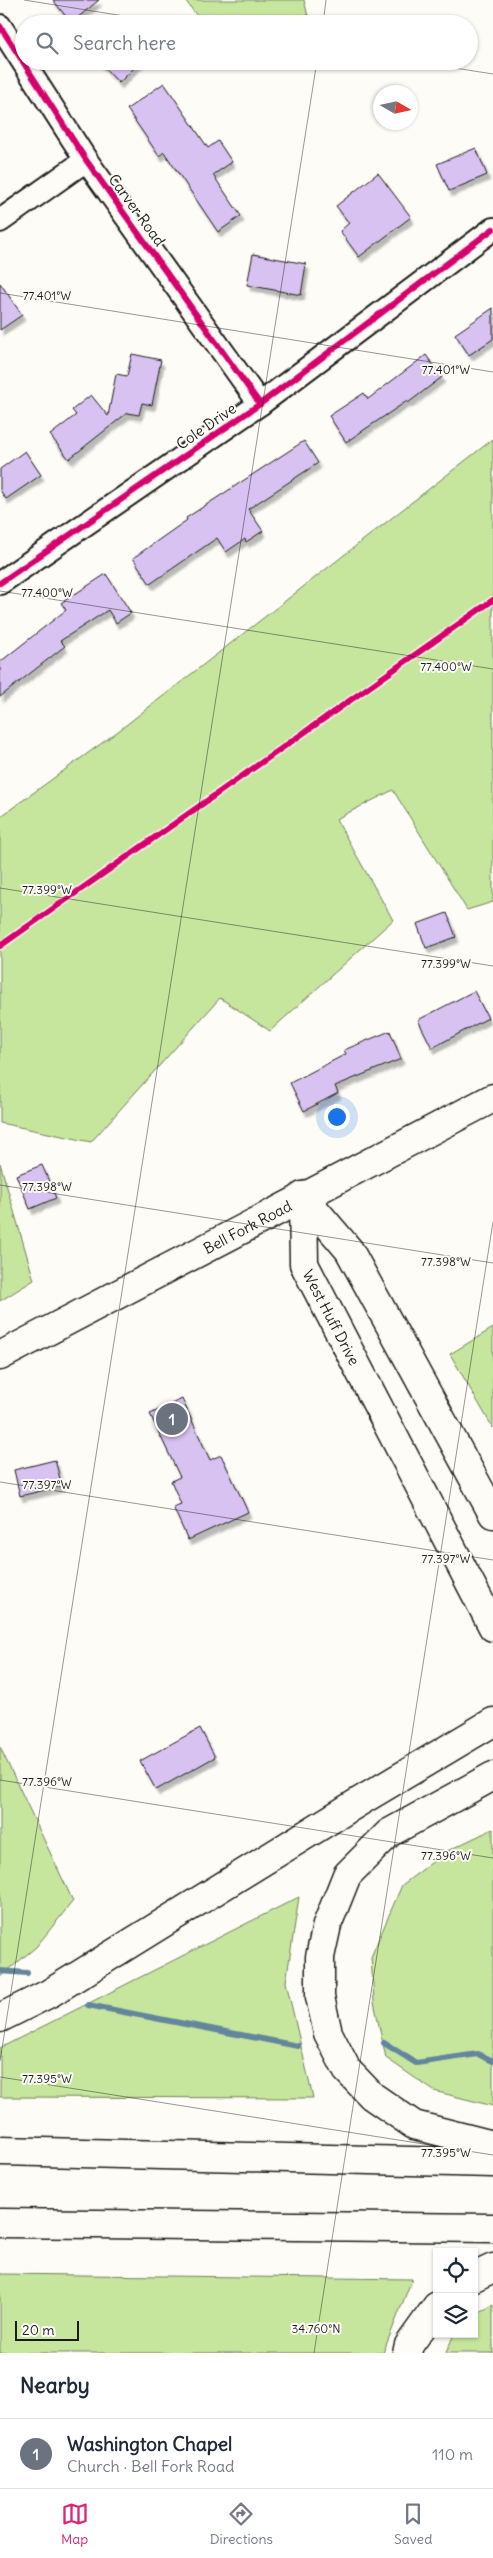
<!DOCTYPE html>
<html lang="en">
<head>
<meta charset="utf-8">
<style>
	body { margin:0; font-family:Delius,sans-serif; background:#f2f2f3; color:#1f2937 }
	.controls { position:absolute; right:15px; bottom:15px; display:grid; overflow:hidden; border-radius:0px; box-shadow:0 1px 4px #0004 }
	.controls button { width:45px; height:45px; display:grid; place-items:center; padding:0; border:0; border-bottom:1px solid #e0e1e3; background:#fff; color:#1f2937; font:25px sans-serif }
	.compass { position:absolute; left:373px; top:85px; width:45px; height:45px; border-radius:50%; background:#fff; box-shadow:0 1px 4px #0004; rotate:99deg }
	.scale { position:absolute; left:15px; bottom:12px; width:64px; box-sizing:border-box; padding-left:5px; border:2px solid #1c1c1c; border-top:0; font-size:14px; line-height:18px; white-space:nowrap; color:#1c1c1c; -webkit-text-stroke:4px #fdfcf7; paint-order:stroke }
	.you { position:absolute; left:336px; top:1116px; width:18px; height:18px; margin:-12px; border:4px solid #fff; border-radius:50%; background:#1a73e8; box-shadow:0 0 0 8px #1a73e833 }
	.badge { display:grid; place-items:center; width:32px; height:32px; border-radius:50%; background:#db2777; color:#fff; font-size:16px; font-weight:700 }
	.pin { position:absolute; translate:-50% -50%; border:2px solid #fff; box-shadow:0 1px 5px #0006 }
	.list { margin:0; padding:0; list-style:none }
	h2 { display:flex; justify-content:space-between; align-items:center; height:65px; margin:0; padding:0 20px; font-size:21px }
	h2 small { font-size:16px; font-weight:400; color:#747a83 }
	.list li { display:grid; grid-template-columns:32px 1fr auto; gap:15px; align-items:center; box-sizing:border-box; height:70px; padding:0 20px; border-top:1px solid #e0e1e3 }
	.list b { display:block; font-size:19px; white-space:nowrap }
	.list p { margin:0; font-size:16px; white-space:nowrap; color:#747a83 }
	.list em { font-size:16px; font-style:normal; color:#747a83 }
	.icon { flex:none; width:28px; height:28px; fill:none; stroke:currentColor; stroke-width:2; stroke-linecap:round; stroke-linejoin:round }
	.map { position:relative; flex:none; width:493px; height:2353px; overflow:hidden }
	.search { position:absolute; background:#fff; box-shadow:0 1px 4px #0004; left:15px; right:15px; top:15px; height:55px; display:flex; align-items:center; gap:12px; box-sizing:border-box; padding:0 18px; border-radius:28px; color:#747a83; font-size:19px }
	.sheet { height:135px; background:#fff }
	nav { display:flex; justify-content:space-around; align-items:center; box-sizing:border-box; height:70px; border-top:1px solid #e0e1e3; background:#fff; font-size:14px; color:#747a83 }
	nav a { display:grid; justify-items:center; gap:2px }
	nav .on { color:#db2777 }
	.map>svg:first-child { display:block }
	.green { fill:#c6e59d; stroke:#71805c }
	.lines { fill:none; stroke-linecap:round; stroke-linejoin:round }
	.stream { stroke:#63869c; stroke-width:6 }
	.building { fill:#d8c2f2; stroke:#1c1c1c; filter:url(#shadow) }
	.street-casing { stroke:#1c1c1c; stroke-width:26 }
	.secondary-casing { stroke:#1c1c1c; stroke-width:31 }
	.highway-casing { stroke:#1c1c1c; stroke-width:31 }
	.street { stroke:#fdfcf7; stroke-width:22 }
	.secondary { stroke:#fdfcf7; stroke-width:28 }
	.highway { stroke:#fdfcf7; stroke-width:28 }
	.cycleway-casing { stroke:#fdfcf7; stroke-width:9 }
	.cycleway { stroke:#d6006c; stroke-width:6 }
	.ticks { fill:none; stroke:#1c1c1c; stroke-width:1; stroke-opacity:0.45 }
	.labels { text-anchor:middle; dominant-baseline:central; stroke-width:4; stroke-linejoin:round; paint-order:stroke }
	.street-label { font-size:15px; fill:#1c1c1c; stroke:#fdfcf7 }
	.ticks-label { font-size:12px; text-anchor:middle; fill:#1c1c1c; stroke:#fdfcf7; stroke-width:4; stroke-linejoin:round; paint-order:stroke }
</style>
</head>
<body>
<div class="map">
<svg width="493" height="2353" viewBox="0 0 493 2353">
	<defs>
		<filter id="shadow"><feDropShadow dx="3" dy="5.5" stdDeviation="1" flood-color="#0004"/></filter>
	</defs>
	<rect width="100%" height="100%" fill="#fdfcf7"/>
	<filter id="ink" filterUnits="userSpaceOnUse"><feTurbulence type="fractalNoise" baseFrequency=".02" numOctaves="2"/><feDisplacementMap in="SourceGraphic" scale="10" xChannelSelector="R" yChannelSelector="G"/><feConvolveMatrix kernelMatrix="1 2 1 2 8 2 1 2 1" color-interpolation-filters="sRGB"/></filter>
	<g filter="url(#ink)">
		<g class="green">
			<polygon points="185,0 304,0 310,24 203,24"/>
			<polygon points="493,439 493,902 467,910 393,790 336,819 393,920 270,1031 220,998 91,1142 0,1123 0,817 117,732"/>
			<polygon points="0,1163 34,1280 0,1301"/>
			<polygon points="493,1328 493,1428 450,1354"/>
			<polygon points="0,1747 73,1901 36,1947 0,1977"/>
			<polygon points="493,1829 493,2106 434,2091 386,2058 374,2002 371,1957 402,1885 447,1851"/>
			<polygon points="299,1897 286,1982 313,2098 0,2097 0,2048"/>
			<polygon points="0,2274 412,2279 383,2353 0,2353"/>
			<polygon points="493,2305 493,2353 446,2353 454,2334 474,2334 474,2315"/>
		</g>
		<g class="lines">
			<g class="stream">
				<polyline points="0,1971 27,1973"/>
				<polyline points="88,2005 298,2046"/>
				<polyline points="384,2043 416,2063 478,2054 493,2061"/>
			</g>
		</g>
		<g class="building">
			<polygon points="53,0 99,0 71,23"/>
			<polygon points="98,61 141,61 119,83"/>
			<polygon points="164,83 208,148 218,141 232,162 213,175 241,216 218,232 164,152 159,156 127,109"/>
			<polygon points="476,148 487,175 449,191 437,164"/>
			<polygon points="378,173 411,217 359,257 340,231 349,223 336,206"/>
			<polygon points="253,254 306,264 301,295 247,285"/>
			<polygon points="0,283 22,315 0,330"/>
			<polygon points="493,308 493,339 469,355 455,334"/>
			<polygon points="132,354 161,360 152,405 142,403 139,415 127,413 69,459 50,435 76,415 72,410 91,395 108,416 116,374 127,376"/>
			<polygon points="426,355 442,377 408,403 407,401 346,442 329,416 364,393 368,399"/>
			<polygon points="304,441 318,463 248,509 263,531 246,542 245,539 226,552 217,538 150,584 133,558 187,520 186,518"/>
			<polygon points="25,451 41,475 6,499 0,490 0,469"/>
			<polygon points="106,574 131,613 116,623 108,610 60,641 65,646 0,697 0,662 66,610 61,603"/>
			<polygon points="447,913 456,937 426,948 417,924"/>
			<polygon points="474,991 488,1018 432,1048 418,1020"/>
			<polygon points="390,1031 401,1059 335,1086 338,1093 304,1111 290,1083 346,1054 344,1050"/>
			<polygon points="42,1165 56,1198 30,1209 16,1175"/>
			<polygon points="182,1399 210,1460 221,1455 248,1512 188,1540 173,1507 181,1504 171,1481 180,1477 150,1414"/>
			<polygon points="55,1460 62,1486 20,1496 14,1470"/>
			<polygon points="200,1728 215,1757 156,1790 140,1761"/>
		</g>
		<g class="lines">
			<g class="street-casing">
				<g id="street">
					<polyline points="0,26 86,160 260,404"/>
					<polyline points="0,221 86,160"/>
					<polyline points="0,583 260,404 493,229"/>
				</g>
			</g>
			<g class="secondary-casing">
				<g id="secondary">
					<path id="s1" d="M303,1196L304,1264L493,1627"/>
					<polyline points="303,1196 349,1250 493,1514"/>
					<path id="s2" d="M0,1356L493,1098"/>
				</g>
			</g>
			<g class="highway-casing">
				<g id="highway">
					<polyline points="493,1776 389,1833 347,1875 327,1925 320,1957 320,1997 328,2033 347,2070 372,2096 414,2125 493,2145"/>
					<polyline points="0,2018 50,1993 362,1800 493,1722"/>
					<polyline points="0,2151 493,2163"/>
					<polyline points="0,2223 493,2228"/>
					<polyline points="474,2277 493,2268"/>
					<polyline points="407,2353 409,2345 437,2306"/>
				</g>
			</g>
			<use href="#street" class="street"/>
			<use href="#secondary" class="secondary"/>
			<use href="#highway" class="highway"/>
			<g class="cycleway-casing">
				<g id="cycleway">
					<polyline points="0,26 86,160 260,404"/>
					<polyline points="0,583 260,404 493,229"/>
					<polyline points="0,946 493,600"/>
				</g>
			</g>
			<use href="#cycleway" class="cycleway"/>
		</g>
	</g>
	<path class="ticks" d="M24,0L174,24M323,24L326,0M410,61L493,74M0,293L493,372M0,591L493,669M0,888L493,966M0,1185L493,1263M0,1482L493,1560M0,1780L493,1858M0,2061L317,61M0,2077L493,2155M314,2353L493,1222"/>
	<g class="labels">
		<g class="street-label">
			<text transform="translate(137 210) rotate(54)">Carver Road</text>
			<text transform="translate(206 426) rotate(-35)">Cole Drive</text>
			<text stroke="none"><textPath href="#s2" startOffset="279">Bell Fork Road</textPath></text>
			<text stroke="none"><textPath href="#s1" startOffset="128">West Huff Drive</textPath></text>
		</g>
	</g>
	<g class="ticks-label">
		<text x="47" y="300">77.401°W</text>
		<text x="446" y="374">77.401°W</text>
		<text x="47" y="597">77.400°W</text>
		<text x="446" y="671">77.400°W</text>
		<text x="47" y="894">77.399°W</text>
		<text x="446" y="968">77.399°W</text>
		<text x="47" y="1191">77.398°W</text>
		<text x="446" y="1266">77.398°W</text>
		<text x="47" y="1489">77.397°W</text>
		<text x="446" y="1563">77.397°W</text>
		<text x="47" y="1786">77.396°W</text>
		<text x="446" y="1860">77.396°W</text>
		<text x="47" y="2083">77.395°W</text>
		<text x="446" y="2157">77.395°W</text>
		<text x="316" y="2333">34.760°N</text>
	</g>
</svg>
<div class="controls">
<button><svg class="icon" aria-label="locate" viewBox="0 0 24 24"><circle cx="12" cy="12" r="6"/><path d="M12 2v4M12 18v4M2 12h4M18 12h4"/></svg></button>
<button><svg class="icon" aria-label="layers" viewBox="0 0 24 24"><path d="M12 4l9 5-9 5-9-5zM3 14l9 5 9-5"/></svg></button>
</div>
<svg class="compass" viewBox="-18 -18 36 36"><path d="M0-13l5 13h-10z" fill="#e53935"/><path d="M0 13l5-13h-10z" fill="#747a83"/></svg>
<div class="scale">20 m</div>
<div class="you"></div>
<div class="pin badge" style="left:172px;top:1419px;background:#6b7280">1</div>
<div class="search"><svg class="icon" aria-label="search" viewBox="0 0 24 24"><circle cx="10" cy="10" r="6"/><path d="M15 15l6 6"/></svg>Search here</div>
</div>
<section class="sheet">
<h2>Nearby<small></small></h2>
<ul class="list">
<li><span class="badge" style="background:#6b7280">1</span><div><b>Washington Chapel</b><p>Church · Bell Fork Road</p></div><em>110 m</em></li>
</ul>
</section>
<nav>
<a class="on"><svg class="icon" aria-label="map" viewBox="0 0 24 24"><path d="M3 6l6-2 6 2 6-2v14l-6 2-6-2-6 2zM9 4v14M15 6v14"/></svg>Map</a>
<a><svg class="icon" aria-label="directions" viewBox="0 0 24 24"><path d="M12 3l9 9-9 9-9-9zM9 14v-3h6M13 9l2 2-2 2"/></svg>Directions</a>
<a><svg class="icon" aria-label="saved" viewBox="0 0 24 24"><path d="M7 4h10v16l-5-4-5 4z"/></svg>Saved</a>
</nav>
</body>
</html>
